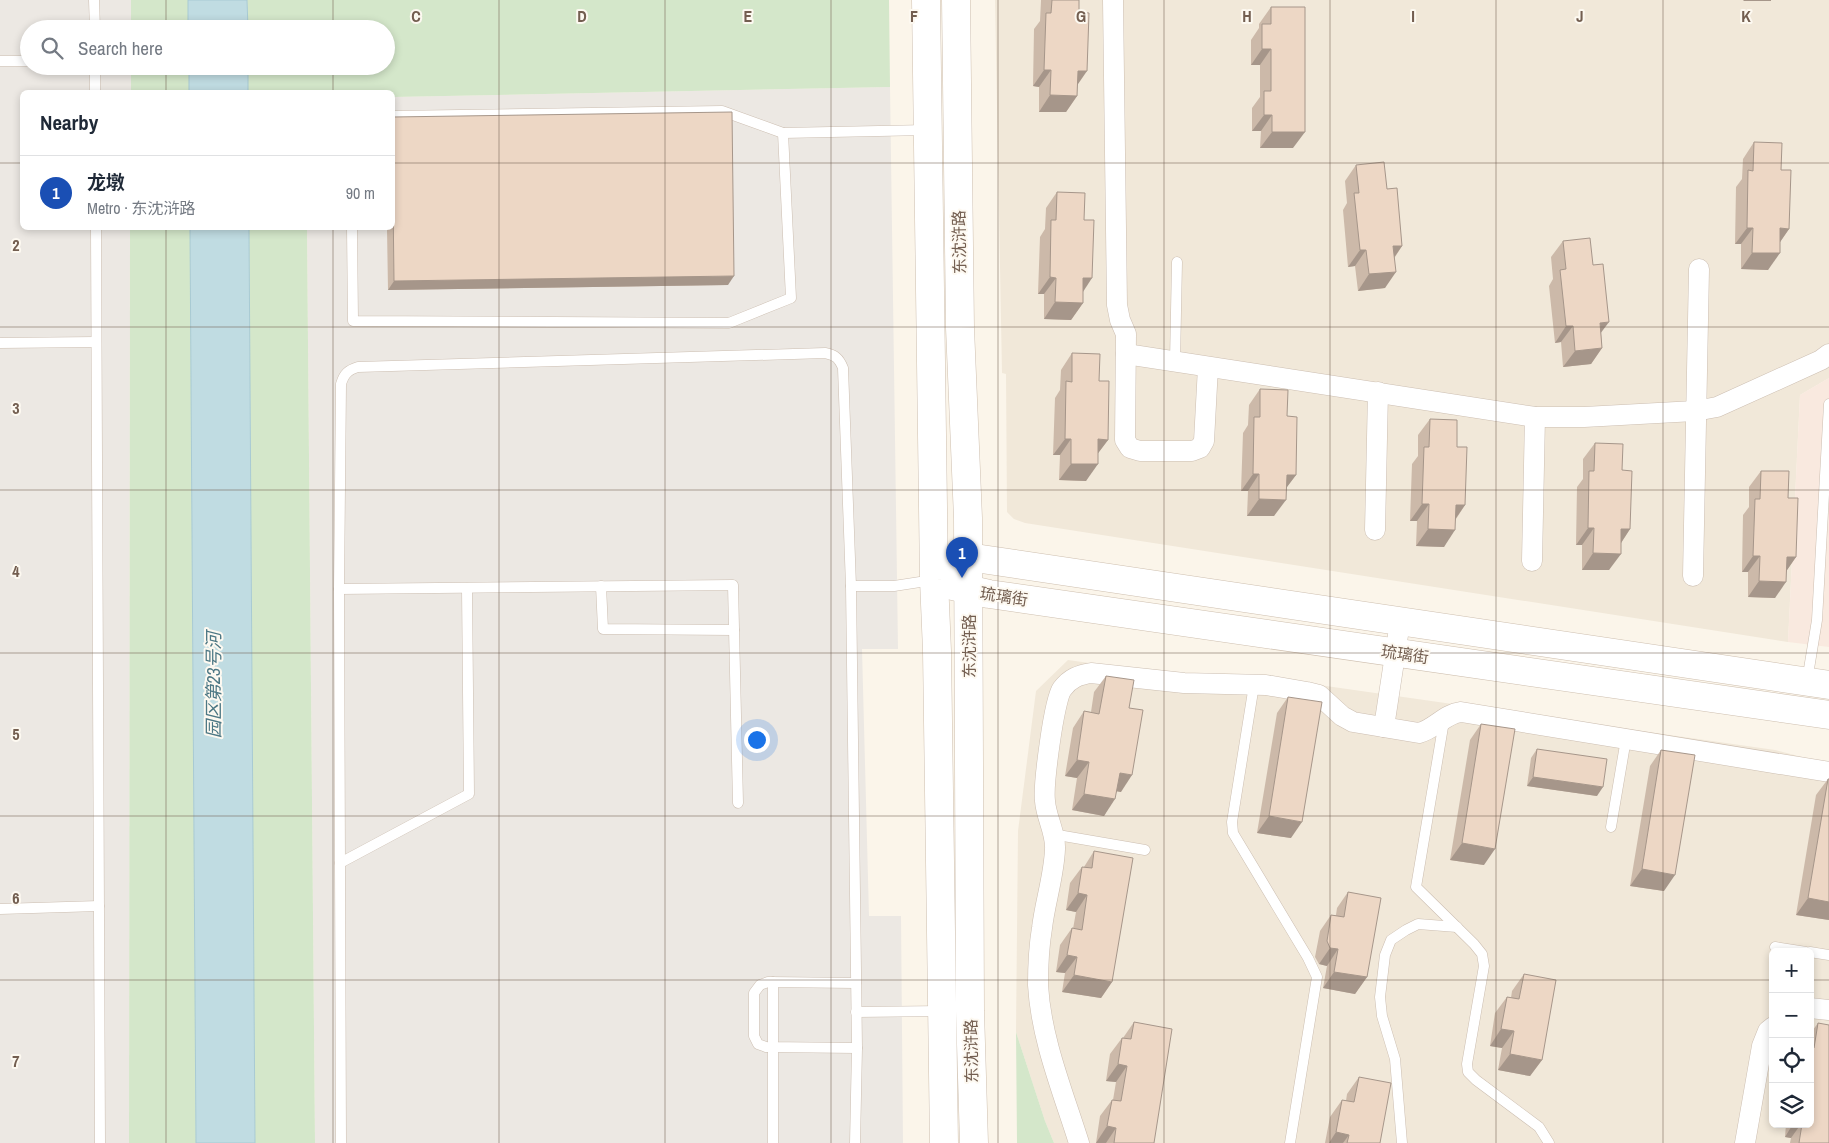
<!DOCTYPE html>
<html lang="en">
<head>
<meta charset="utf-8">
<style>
	body { margin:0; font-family:"Archivo Narrow","Noto Sans SC",sans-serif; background:#f6f6f7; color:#1f2937 }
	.controls { position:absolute; right:15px; bottom:15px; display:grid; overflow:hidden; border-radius:8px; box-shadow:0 2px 8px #0003 }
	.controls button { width:45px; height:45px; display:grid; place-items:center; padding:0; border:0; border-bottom:1px solid #e0e1e3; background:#fff; color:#1f2937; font:25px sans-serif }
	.you { position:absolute; left:756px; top:739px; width:18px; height:18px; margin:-12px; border:4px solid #fff; border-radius:50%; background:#1a73e8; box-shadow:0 0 0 8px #1a73e833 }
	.badge { display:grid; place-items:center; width:32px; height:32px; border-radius:50%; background:#725048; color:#fff; font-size:16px; font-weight:700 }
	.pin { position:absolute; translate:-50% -41px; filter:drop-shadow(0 1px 2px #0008) }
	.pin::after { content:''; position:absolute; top:26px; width:18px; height:15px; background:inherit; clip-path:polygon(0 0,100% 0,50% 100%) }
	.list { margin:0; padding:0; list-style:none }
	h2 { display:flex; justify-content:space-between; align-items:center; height:65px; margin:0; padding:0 20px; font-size:21px }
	h2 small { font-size:16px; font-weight:400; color:#747a83 }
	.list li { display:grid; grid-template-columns:32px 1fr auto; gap:15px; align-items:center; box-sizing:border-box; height:75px; padding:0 20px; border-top:1px solid #e0e1e3 }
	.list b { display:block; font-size:19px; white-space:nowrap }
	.list p { margin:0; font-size:16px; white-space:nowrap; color:#747a83 }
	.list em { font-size:16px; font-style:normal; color:#747a83 }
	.icon { flex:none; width:28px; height:28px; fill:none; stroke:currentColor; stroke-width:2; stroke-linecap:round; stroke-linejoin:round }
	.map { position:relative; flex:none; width:1829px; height:1143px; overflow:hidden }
	.search { position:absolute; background:#fff; box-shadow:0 2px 8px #0003; left:20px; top:20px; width:375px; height:55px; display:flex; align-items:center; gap:12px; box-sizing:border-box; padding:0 18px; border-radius:28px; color:#747a83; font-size:19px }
	.panel { position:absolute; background:#fff; box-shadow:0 2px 8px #0003; left:20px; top:90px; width:375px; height:140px; border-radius:8px }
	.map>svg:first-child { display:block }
	.residential { fill:#f1e8d9; fill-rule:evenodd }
	.commercial { fill:#f9e9df }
	.industrial { fill:#ece8e3 }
	.green { fill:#d4e7ca }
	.water { fill:#c0dce2; stroke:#a8cad3 }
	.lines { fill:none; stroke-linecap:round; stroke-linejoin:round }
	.service-casing { stroke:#ccbeb1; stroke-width:11 }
	.minor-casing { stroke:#ccbeb1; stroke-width:21 }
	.secondary-casing { stroke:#cebfaf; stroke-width:29 }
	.service { stroke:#fff; stroke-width:10 }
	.minor { stroke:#fff; stroke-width:20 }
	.secondary { stroke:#fff; stroke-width:28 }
	.wall { fill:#ccb9a9 }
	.shaded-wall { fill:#a6968a }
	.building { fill:#edd7c5; stroke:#a6968a }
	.grid { fill:none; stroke:#735e50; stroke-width:1; stroke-opacity:0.55 }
	.labels { text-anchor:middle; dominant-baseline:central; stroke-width:4; stroke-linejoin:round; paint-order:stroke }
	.street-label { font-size:16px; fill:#735e50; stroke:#fdf9f1 }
	.water-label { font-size:18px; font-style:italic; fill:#4c7784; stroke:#fdf9f1 }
	.grid-label { font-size:16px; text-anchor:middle; font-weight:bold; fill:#735e50; stroke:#fdf9f1; stroke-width:4; stroke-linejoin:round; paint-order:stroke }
</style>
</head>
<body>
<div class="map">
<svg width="1829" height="1143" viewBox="0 0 1829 1143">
	<rect width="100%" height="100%" fill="#fbf5ea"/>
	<g class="residential">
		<polygon points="995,0 1829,0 1829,378 1800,395 1788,642 1025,523 1014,519 1007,512 1006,374 1002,373"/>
		<path d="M1068,660L1181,676L1249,675L1775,750L1829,764V1143H1054L1045,1121L1016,1032L1018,831L1036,691ZM1773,952H1810V1124H1773Z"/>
	</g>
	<polygon class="commercial" points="1829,378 1829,647 1788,642 1800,395"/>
	<g class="industrial">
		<polygon points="0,0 131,0 131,29 29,29 29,66 131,66 131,92 22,92 22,228 130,228 129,1143 0,1143"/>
		<polygon points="890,87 898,649 862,649 869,916 901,916 903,1143 315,1143 307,228 392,228 393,97"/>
	</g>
	<g class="green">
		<rect x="131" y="0" width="57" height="29"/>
		<polygon points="247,0 889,0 890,87 393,97 392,92 248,92 248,66 386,66 386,29 248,29"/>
		<rect x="131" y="66" width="58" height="26"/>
		<polygon points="130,228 190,228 196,1143 129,1143"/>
		<polygon points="249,228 307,228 315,1143 255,1143"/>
		<polygon points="1016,1032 1045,1121 1054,1143 1017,1143"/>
	</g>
	<g class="water">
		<polygon points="188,0 247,0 248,29 188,29"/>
		<rect x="189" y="66" width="59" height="26"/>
		<polygon points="190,228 249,228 255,1143 196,1143"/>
	</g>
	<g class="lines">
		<g class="service-casing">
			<g id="service">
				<polyline points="94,0 95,29"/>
				<polyline points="0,61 29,61"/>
				<polyline points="95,66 95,92"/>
				<polyline points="392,116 722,111 783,133 927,130"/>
				<polyline points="96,228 100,1143"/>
				<polyline points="352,228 353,321 729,323 791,298 783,133"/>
				<polyline points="0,343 96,342"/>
				<polyline points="1175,361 1177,262"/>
				<polyline points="601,586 603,629 734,630"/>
				<polyline points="851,586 894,586 933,580"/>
				<polyline points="339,589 733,585 738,803"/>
				<polyline points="1807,681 1817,620 1829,404"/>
				<polyline points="1254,685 1232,822 1233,833 1308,958 1317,977 1290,1143"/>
				<polyline points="1444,721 1416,887 1474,944 1482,954 1484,966 1467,1064 1468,1072 1476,1080 1539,1127 1549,1143"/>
				<polyline points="1611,827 1626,739"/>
				<polyline points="1052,834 1145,850"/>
				<polyline points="340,863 469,794 467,588"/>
				<polyline points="0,909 99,906"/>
				<polyline points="1775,947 1806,952"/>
				<polyline points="1810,952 1829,955"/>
				<polyline points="856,983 768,982 760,985 754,993 754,1036 758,1044 766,1047 857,1048"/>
				<polyline points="856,1012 942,1011"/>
				<path d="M341,1143L339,589L341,384C344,374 348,370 358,367L825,353C835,355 839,358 843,368L851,586L857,1048L855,1143"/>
				<polyline points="773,1143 773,982"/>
				<polyline points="1402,1143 1395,1059 1382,1016 1380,997 1385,955 1391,940 1406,930 1418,924 1457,927"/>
			</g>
		</g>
		<g class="minor-casing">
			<g id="minor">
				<polyline points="1113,0 1117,305 1120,320 1126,334 1125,440 1130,448 1140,451 1192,451 1200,448 1204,441 1208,367"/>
				<polyline points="1126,354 1535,417 1584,417 1695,411 1717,407 1821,360 1829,354"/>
				<polyline points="1375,530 1378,392"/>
				<polyline points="1532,561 1535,417"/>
				<polyline points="1693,576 1699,269"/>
				<polyline points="1384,727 1400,622"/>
				<polyline points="1810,1008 1829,1010"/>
				<path d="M1079,1143C1063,1092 1041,1039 1038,985C1038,967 1039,946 1042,928C1045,902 1054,876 1055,849C1056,833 1046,817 1045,801C1043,785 1054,700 1062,689C1070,678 1079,675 1091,673L1184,683L1266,685L1307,692L1319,695L1342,716L1353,722L1419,733C1435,729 1444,714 1461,712L1829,772"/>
				<polyline points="1745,1143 1762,1046 1768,1031 1773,1027"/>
			</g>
		</g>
		<g class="secondary-casing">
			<g id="secondary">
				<polyline points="926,0 934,580 937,651 944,1143"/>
				<polyline points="956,0 960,328 968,518 970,1011 974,1143"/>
				<polyline points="954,567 968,557 1829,685"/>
				<polyline points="953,586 989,594 1829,715"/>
			</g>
		</g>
		<use href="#service" class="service"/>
		<use href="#minor" class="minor"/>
		<use href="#secondary" class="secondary"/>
	</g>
	<g class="wall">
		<polygon points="1041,0 1079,0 1077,96 1066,112 1039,112 1039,87 1033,86 1034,29 1040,21 1041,1"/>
		<polygon points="1271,7 1293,148 1260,148 1261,131 1252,131 1252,108 1260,97 1260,65 1251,65 1251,40 1259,28 1259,24"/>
		<polygon points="392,117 728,285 388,290 387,228 392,228"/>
		<polygon points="1754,142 1781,170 1789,229 1780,242 1768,270 1741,269 1741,244 1735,244 1736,187 1742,179 1743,159"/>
		<polygon points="1356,165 1387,189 1402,246 1395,257 1385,288 1358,291 1355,266 1348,267 1343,210 1347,203 1345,181"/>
		<polygon points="1057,192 1083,291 1083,303 1071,320 1044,319 1044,294 1038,294 1040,237 1045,229 1046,208"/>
		<polygon points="1563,241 1601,333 1602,348 1591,364 1563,367 1561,342 1555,343 1549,286 1553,279 1551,257"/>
		<polygon points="1072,353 1099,381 1108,440 1098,453 1086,481 1059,480 1060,455 1053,455 1055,398 1060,390 1061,370"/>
		<polygon points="1260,389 1287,416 1296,475 1286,488 1274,516 1247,516 1248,491 1241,491 1243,433 1248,425 1249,405"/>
		<polygon points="1430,419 1457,447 1465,505 1456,519 1444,547 1416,546 1417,521 1410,521 1412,464 1418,456 1418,435"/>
		<polygon points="1595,443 1622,470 1630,529 1621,543 1609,570 1582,570 1582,545 1576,545 1577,487 1583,479 1583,459"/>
		<polygon points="1761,471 1788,498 1796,557 1787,570 1775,598 1748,597 1748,572 1742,572 1743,515 1749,507 1749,487"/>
		<polygon points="1106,676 1129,708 1121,792 1117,791 1104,816 1072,810 1077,778 1065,776 1073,728 1084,711 1091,712 1094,692"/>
		<polygon points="1288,697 1291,838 1257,833 1277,713"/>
		<polygon points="1481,724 1484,865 1450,860 1470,740"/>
		<polygon points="1537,749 1597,796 1527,786 1531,758"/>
		<polygon points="1661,750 1664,891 1630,886 1650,766"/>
		<polygon points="1828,779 1829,920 1796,915 1816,795"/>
		<polygon points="1094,851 1112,982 1101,998 1062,992 1065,973 1056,972 1060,945 1072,928 1073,929 1076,912 1066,910 1070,883 1082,867 1084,867"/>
		<polygon points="1348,892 1367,977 1355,994 1323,988 1327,966 1319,964 1315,957 1320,931 1331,915 1336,915 1337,908"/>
		<polygon points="1524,974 1542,1060 1530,1076 1498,1070 1502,1048 1490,1046 1495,1013 1507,997 1511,998 1512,991"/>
		<polygon points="1134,1022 1154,1143 1096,1143 1100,1116 1112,1100 1113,1100 1116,1082 1106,1081 1110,1054 1122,1038 1123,1038"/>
		<polygon points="1818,1023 1829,1143 1790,1143 1791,1138 1785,1137 1786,1124 1810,1124 1810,1034"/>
		<polygon points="1359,1077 1380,1143 1325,1143 1330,1117 1342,1100 1346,1101 1347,1094"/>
	</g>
	<g class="shaded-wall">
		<polygon points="1744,0 1771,0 1771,1 1743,1"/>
		<polygon points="1262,49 1271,49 1260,65 1251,65"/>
		<polygon points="1044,70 1051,70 1039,87 1033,86"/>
		<polygon points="1078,71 1087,71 1076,87"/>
		<polygon points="1050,95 1077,96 1066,112 1039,112"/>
		<polygon points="1264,115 1272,115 1261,131 1252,131"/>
		<polygon points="1272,132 1305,132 1293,148 1260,148"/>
		<polygon points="1747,228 1753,228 1741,244 1735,244"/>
		<polygon points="1780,228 1789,229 1778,245"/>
		<polygon points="1393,246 1402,246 1391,262"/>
		<polygon points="1360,250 1366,250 1355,266 1348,267"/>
		<polygon points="1752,253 1780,253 1768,270 1741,269"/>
		<polygon points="1396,272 1385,288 1358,291 1369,274"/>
		<polygon points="734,276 728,285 388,290 394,281"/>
		<polygon points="1050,277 1056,278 1044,294 1038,294"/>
		<polygon points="1083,278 1092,278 1081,295"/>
		<polygon points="1055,302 1083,303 1071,320 1044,319"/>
		<polygon points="1609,322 1597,338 1600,323"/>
		<polygon points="1566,326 1573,326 1561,342 1555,343"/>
		<polygon points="1602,348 1591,364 1563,367 1575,351"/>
		<polygon points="1065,439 1071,439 1060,455 1053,455"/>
		<polygon points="1098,439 1108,440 1096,456"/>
		<polygon points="1071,464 1098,464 1086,481 1059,480"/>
		<polygon points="1253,474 1259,474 1248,491 1241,491"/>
		<polygon points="1287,475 1296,475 1284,491"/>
		<polygon points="1259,499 1286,500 1274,516 1247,516"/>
		<polygon points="1422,504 1429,504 1417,521 1410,521"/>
		<polygon points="1456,505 1465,505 1454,521"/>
		<polygon points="1588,528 1594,528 1582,545 1576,545"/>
		<polygon points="1428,529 1455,530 1444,547 1416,546"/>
		<polygon points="1621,529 1630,529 1619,546"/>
		<polygon points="1593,553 1621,554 1609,570 1582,570"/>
		<polygon points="1753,556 1760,556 1748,572 1742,572"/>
		<polygon points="1787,557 1796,557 1785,573"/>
		<polygon points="1759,581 1786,582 1775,598 1748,597"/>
		<polygon points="1077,760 1089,762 1077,778 1065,776"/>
		<polygon points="1120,773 1132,775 1121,792 1108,790"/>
		<polygon points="1533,777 1603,787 1597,796 1527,786"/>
		<polygon points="1084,794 1115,799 1104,816 1072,810"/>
		<polygon points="1269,816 1302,822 1291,838 1257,833"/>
		<polygon points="1462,843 1495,849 1484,865 1450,860"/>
		<polygon points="1642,869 1675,875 1664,891 1630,886"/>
		<polygon points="1078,893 1087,895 1076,912 1066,910"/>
		<polygon points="1808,898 1829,902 1829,920 1796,915"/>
		<polygon points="1330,948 1338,949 1327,966 1319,964"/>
		<polygon points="1067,955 1077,957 1065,973 1056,972"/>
		<polygon points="1334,972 1367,977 1355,994 1323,988"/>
		<polygon points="1074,975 1112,982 1101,998 1062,992"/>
		<polygon points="1501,1029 1514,1031 1502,1048 1490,1046"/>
		<polygon points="1510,1054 1542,1060 1530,1076 1498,1070"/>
		<polygon points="1118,1064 1127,1066 1116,1082 1106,1081"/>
		<polygon points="1793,1124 1801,1124 1791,1138 1785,1137"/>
		<polygon points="1107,1126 1116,1128 1106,1143 1096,1143"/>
		<polygon points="1336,1132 1349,1135 1343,1143 1329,1143"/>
	</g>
	<g class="building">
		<polygon points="1052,0 1079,0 1079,12 1089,13 1087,71 1078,71 1077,96 1050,95 1051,70 1044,70 1046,13 1051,13"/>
		<polygon points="1271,7 1305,7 1305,132 1272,132 1272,115 1264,115 1264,91 1271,91 1271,49 1262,49 1262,24 1271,24"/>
		<polygon points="732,112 734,276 394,281 392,117"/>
		<polygon points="1754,142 1782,143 1781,170 1791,170 1789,229 1780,228 1780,253 1752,253 1753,228 1747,228 1748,170 1753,171"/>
		<polygon points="1384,162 1387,189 1397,188 1402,246 1393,246 1396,272 1369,274 1366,250 1360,250 1354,193 1359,193 1356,165"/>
		<polygon points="1057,192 1085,193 1084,220 1094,220 1092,278 1083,278 1083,303 1055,302 1056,278 1050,277 1051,220 1056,220"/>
		<polygon points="1590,238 1593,265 1603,264 1609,322 1600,323 1602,348 1575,351 1573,326 1566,326 1560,270 1566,269 1563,241"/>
		<polygon points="1072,353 1100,354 1099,381 1109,381 1108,440 1098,439 1098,464 1071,464 1071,439 1065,439 1066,381 1072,382"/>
		<polygon points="1260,389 1288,390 1287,416 1297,417 1296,475 1287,475 1286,500 1259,499 1259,474 1253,474 1254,417 1260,417"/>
		<polygon points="1430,419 1457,420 1457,447 1467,447 1465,505 1456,505 1455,530 1428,529 1429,504 1422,504 1424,447 1429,447"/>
		<polygon points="1595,443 1623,444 1622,470 1632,471 1630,529 1621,529 1621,554 1593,553 1594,528 1588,528 1589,471 1594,471"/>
		<polygon points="1761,471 1789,471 1788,498 1798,498 1796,557 1787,557 1786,582 1759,581 1760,556 1753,556 1755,499 1760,499"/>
		<polygon points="1106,676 1134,680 1129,708 1143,710 1132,775 1120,773 1115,799 1084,794 1089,762 1077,760 1084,711 1099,714"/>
		<polygon points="1288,697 1322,702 1302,822 1269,816"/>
		<polygon points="1481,724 1515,729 1495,849 1462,843"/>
		<polygon points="1537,749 1607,759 1603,787 1533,777"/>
		<polygon points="1661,750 1695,755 1675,875 1642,869"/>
		<polygon points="1828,779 1829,779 1829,902 1808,898"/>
		<polygon points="1094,851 1133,858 1112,982 1074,975 1077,957 1067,955 1072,928 1082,930 1087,895 1078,893 1082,867 1092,868"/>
		<polygon points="1348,892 1381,898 1367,977 1334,972 1338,949 1330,948 1327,941 1331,915 1344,917"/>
		<polygon points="1524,974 1556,980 1542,1060 1510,1054 1514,1031 1501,1029 1507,997 1519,999"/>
		<polygon points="1134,1022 1172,1029 1154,1143 1114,1143 1116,1128 1107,1126 1112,1100 1121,1101 1127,1066 1118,1064 1122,1038 1131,1039"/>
		<polygon points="1818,1023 1829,1025 1829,1143 1799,1143 1802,1124 1810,1124 1810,1077 1812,1068 1810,1068 1810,1048 1814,1048"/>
		<polygon points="1359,1077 1391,1083 1380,1143 1347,1143 1349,1135 1336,1132 1342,1100 1354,1102"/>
	</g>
	<path class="grid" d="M166,0V29M333,0V29M499,0V1143M665,0V1143M831,0V1143M998,0V1143M1164,0V1143M1330,0V1143M1496,0V1143M1663,0V1143M166,66V92M333,66V92M0,163H22M392,163H1829M166,228V1143M333,228V1143M0,327H1829M0,490H1829M0,653H1829M0,816H1829M0,980H1773M1810,980H1829"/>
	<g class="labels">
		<g class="street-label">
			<text transform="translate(959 242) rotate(-91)">东沈浒路</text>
			<text transform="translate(1004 596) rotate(9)">琉璃街</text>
			<text transform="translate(969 646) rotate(-90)">东沈浒路</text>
			<text transform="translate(1405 654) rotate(8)">琉璃街</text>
			<text transform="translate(971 1051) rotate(-91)">东沈浒路</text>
		</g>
		<g class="water-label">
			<text transform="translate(213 685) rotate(-90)">园区第23号河</text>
		</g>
	</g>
	<g class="grid-label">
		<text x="416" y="22">C</text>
		<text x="582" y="22">D</text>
		<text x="748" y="22">E</text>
		<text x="914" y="22">F</text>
		<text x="1081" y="22">G</text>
		<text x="1247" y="22">H</text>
		<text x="1413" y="22">I</text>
		<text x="1580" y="22">J</text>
		<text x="1746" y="22">K</text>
		<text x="16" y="251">2</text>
		<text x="16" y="414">3</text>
		<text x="16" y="577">4</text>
		<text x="16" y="740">5</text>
		<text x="16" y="904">6</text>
		<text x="16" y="1067">7</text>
	</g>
</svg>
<div class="controls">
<button>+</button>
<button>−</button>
<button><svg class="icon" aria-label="locate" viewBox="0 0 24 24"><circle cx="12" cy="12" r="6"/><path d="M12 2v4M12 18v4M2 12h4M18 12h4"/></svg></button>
<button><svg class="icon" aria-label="layers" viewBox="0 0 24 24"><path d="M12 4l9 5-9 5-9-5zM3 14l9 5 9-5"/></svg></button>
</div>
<div class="you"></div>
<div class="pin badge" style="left:962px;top:578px;background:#1a4fb4">1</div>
<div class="search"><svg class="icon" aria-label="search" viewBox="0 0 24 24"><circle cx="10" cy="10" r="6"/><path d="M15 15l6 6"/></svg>Search here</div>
<section class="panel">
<h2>Nearby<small></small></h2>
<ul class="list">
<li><span class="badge" style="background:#1a4fb4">1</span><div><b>龙墩</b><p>Metro · 东沈浒路</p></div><em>90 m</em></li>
</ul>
</section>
</div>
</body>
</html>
